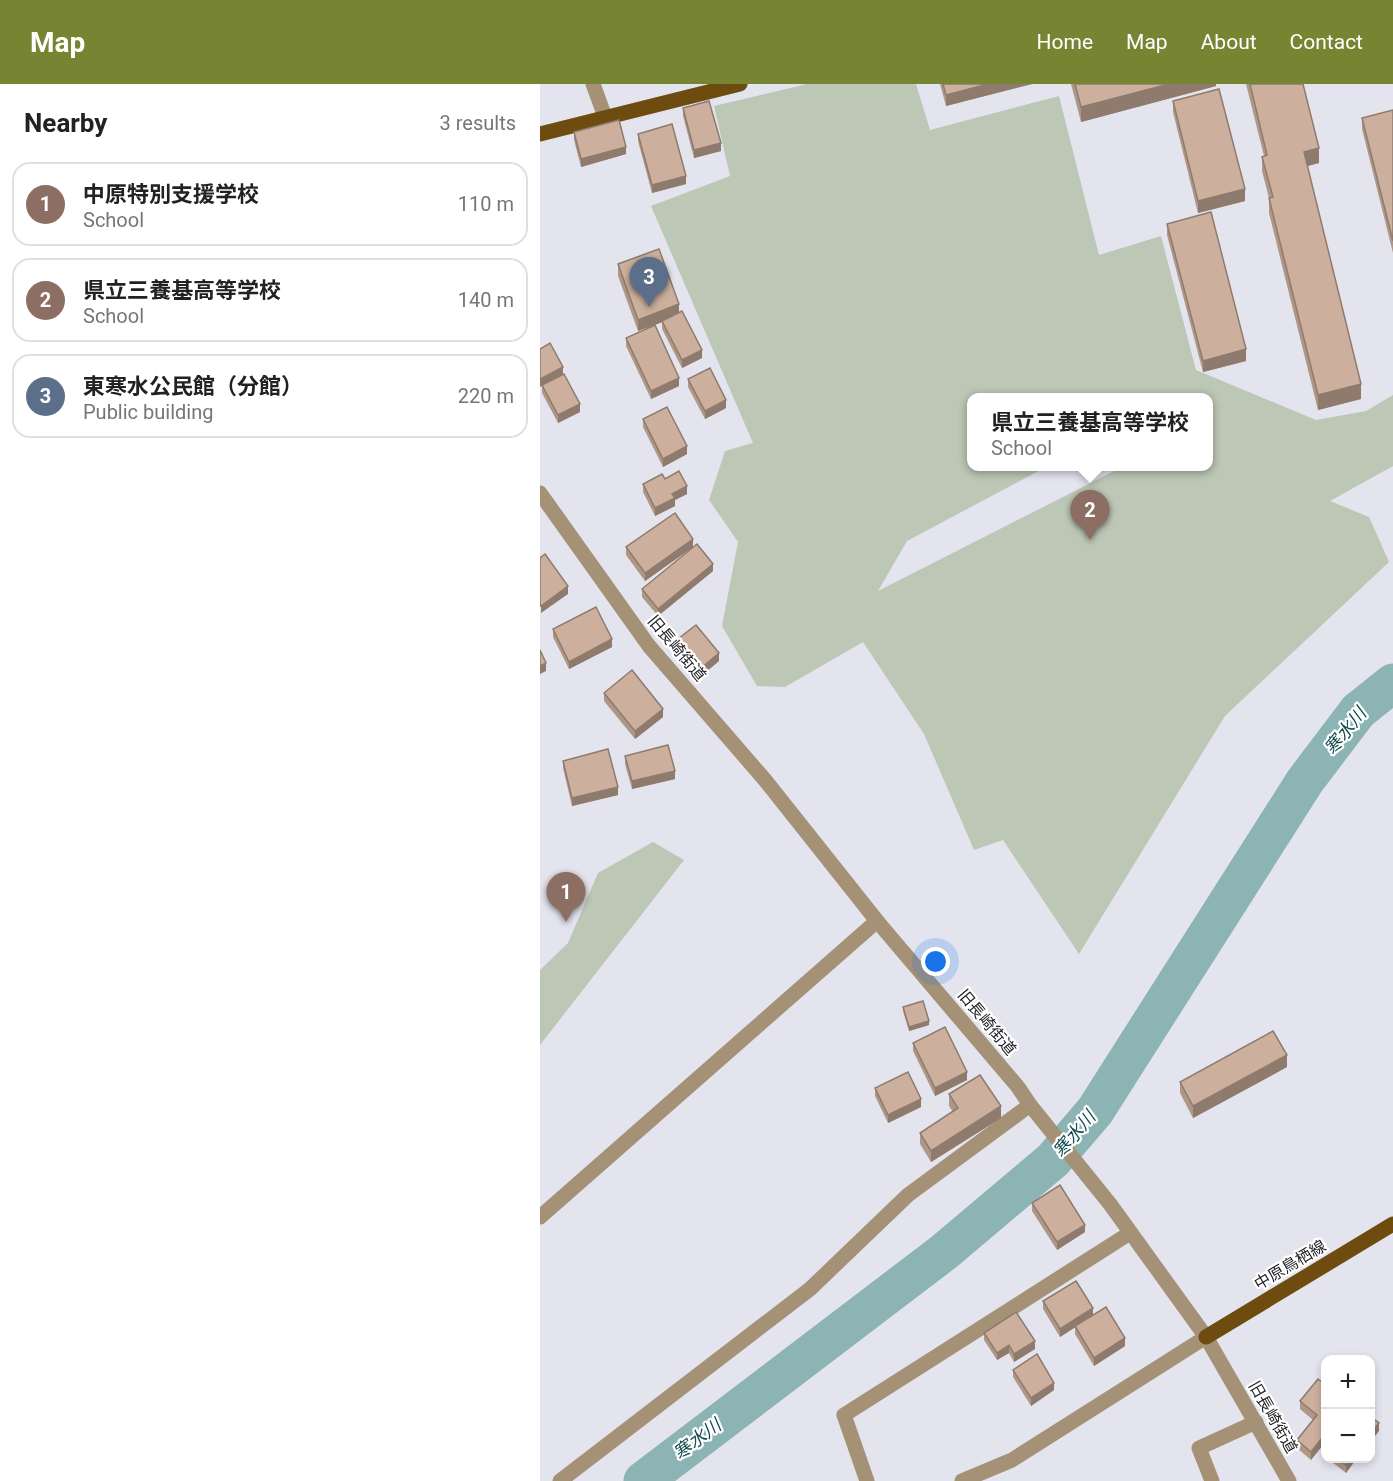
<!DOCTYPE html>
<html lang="en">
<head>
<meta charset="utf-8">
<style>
	body { margin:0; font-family:Roboto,"Noto Sans JP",sans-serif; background:#f6f6f6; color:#222 }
	.controls { position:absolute; right:18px; bottom:18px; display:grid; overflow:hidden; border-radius:12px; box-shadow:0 3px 9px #0003 }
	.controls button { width:54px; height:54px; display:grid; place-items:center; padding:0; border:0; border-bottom:2px solid #e0e0e0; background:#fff; color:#222; font:30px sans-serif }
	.you { position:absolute; left:396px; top:878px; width:21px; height:21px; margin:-15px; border:4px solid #fff; border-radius:50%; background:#1a73e8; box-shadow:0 0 0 9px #1a73e833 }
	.badge { display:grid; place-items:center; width:39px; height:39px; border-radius:50%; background:#778533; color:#fff; font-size:20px; font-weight:700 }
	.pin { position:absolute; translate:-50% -50px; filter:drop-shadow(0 2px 3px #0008) }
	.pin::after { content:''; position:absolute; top:32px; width:21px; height:18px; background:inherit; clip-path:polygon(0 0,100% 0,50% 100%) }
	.popup { position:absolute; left:427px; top:309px; width:246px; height:78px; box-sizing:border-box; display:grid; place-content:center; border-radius:12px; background:#fff; filter:drop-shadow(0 2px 4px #0005); font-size:20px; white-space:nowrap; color:#767676 }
	.popup b { font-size:22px; color:#222 }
	.popup::after { content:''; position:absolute; left:50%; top:100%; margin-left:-12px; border:12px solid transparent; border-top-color:#fff }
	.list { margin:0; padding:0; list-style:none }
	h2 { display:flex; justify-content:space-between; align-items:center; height:78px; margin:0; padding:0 24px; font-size:26px }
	h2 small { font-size:20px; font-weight:400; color:#767676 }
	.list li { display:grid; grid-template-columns:39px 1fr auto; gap:18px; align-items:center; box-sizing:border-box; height:84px; margin:0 12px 12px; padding:0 12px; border:2px solid #e0e0e0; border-radius:18px }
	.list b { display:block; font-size:22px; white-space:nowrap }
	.list p { margin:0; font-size:20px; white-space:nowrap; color:#767676 }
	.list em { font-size:20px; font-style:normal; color:#767676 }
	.map { position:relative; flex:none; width:853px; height:1397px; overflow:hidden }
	header { display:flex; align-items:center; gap:36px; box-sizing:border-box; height:84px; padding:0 30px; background:#778533; color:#fff }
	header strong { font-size:28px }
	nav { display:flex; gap:33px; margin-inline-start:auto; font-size:21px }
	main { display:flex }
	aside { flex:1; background:#fff }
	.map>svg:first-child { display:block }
	.green { fill:#bdc7b5; fill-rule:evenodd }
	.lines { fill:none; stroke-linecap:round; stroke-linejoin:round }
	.river { stroke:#8db4b5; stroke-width:39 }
	.minor { stroke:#a59176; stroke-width:15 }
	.major { stroke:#6e4c0f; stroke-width:15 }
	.wall { fill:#af9787 }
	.shaded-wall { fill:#8f7b6e }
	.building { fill:#ccb09d; stroke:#8f7b6e; stroke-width:1.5 }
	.labels { text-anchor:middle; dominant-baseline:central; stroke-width:4.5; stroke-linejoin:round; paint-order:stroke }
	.street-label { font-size:16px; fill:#242428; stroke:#fff }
	.water-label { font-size:18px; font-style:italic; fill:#134c4f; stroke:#fff }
</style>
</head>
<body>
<header>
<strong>Map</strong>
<nav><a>Home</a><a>Map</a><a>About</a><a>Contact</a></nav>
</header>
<main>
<aside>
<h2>Nearby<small>3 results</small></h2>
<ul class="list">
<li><span class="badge" style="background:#8d6e63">1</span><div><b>中原特別支援学校</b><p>School</p></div><em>110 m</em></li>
<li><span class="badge" style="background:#8d6e63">2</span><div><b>県立三養基高等学校</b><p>School</p></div><em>140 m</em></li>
<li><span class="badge" style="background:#5c6f8a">3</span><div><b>東寒水公民館（分館）</b><p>Public building</p></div><em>220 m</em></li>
</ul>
</aside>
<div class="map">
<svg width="853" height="1397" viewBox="0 0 853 1397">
	<rect width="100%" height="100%" fill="#e3e4ee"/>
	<g class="green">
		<path d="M267,0H376L390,46L519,12L559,171L621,152L656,286L776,336L826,327L853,311V382L790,417L829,433L849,478L685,632L539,870L463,756L434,766L384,650L323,558L245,603L217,602L182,542L198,458L169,416L185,367L213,359L111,122L190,92L174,22ZM432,314H668V382L582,383L338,507L367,457L506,383L432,382Z"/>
		<polygon points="113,758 144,776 0,961 0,886 28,859 58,789"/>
	</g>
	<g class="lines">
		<polyline class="river" points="103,1397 404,1168 513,1076 555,1027 765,697 818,627 853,599"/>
		<g class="minor">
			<polyline points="53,0 65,33"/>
			<polyline points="0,409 109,562 225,696 337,837 478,1003 490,1021 570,1120 666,1253 749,1397"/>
			<polyline points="0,1133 337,837"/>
			<polyline points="20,1397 270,1205 368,1111 490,1021"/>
			<polyline points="327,1397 304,1331 590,1149"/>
			<polyline points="422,1397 472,1376 666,1253"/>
			<polyline points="672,1397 659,1364 716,1338"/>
		</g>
		<g class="major">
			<polyline points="0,50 200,0"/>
			<polyline points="666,1253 853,1140"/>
		</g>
	</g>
	<g class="wall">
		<polygon points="400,0 492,0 406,22"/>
		<polygon points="531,0 676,0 676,2 541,38"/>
		<polygon points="706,0 763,0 779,79 767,82 821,315 778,326 729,129 729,114 722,87 722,73 724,72"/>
		<polygon points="633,17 705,117 658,129 633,28"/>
		<polygon points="143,24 181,67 154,74 143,32"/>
		<polygon points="853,26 853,169 822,45 822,34"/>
		<polygon points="34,48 86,70 41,83 34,56"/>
		<polygon points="98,50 146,100 112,109 98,57"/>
		<polygon points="627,140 706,277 663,288 627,151"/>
		<polygon points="78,180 139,228 162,274 142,284 122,245 122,238 115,241 139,302 111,315 86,262 86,254 114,241 98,247 78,192"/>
		<polygon points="23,291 40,328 18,339 2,309 2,301 0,303"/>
		<polygon points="148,295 186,324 165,335 148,303"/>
		<polygon points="103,335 147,370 123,383 103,343"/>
		<polygon points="125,395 147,410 135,416 135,422 115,432 103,408 103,400"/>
		<polygon points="86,463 153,463 105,497 86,471"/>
		<polygon points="173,487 118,532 102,513 102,505"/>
		<polygon points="13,545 72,563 29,585 13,553"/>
		<polygon points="138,555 179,577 161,592 138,563"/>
		<polygon points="64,609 123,633 95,655 64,617"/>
		<polygon points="85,672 135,695 92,705 85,680"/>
		<polygon points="23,677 78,711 32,722 23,684"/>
		<polygon points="363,923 389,941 369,947 363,927"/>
		<polygon points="373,959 427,996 395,1012 373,967"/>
		<polygon points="747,983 653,1034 640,1009 640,998"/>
		<polygon points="335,1004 381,1023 348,1039 335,1012"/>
		<polygon points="409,1010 461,1034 391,1078 380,1060 380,1049 413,1028 409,1022"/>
		<polygon points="492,1119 545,1148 517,1166 492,1127"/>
		<polygon points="503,1217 553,1231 585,1262 554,1282 535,1250 535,1243 520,1253 503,1225"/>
		<polygon points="444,1249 495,1265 474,1278 469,1269 457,1276 444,1256"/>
		<polygon points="473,1286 514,1306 491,1322 473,1293"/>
		<polygon points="786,1301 786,1357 771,1376 757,1364 757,1356 773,1336 760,1325 760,1317"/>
		<polygon points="787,1374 817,1374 806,1389"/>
	</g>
	<g class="shaded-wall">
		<polygon points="448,0 492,0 406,22 406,11"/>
		<polygon points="629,0 676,0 676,2 541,38 541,23"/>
		<polygon points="181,59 181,67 154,74 154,66"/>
		<polygon points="86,63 86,70 41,83 41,75"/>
		<polygon points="779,64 779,79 764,83 764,68"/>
		<polygon points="146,92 146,100 112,109 112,101"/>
		<polygon points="705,105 705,117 658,129 658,117"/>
		<polygon points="139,220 139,232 98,247 98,236"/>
		<polygon points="706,265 706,277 663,288 663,277"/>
		<polygon points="162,266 162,274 142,284 142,276"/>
		<polygon points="23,283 23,291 0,303 0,295"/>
		<polygon points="139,294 139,302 111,315 111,307"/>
		<polygon points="821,300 821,315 778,326 778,311"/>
		<polygon points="186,316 186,324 165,335 165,327"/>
		<polygon points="40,320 40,328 18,339 18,331"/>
		<polygon points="147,362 147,370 123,383 123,375"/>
		<polygon points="147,402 147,410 135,416 135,422 115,432 115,424 132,410"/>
		<polygon points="153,455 153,463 105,497 105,489"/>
		<polygon points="173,480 173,487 118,532 118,525"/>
		<polygon points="28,502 28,510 1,529 1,522"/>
		<polygon points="72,555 72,563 29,585 29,578"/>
		<polygon points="179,569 179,577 161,592 161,584"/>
		<polygon points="6,579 6,587 0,590 0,582"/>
		<polygon points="123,625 123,633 95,655 95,647"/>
		<polygon points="135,687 135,695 92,705 92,697"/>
		<polygon points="78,703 78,711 32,722 32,714"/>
		<polygon points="389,937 389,941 369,947 369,943"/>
		<polygon points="747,971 747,983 653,1034 653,1022"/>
		<polygon points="427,988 427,996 395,1012 395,1004"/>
		<polygon points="381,1015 381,1023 348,1039 348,1031"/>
		<polygon points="461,1022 461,1034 391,1078 391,1067"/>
		<polygon points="545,1141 545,1148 517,1166 517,1158"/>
		<polygon points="553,1224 553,1232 520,1253 520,1245"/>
		<polygon points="585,1254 585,1262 554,1282 554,1274"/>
		<polygon points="495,1257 495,1265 474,1278 474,1270"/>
		<polygon points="469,1261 469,1269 457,1276 457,1269"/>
		<polygon points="514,1299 514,1306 491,1322 491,1314"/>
		<polygon points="839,1339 839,1347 831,1357 831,1349"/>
		<polygon points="786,1349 786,1357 771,1376 771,1368"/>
		<polygon points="811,1374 817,1374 806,1389 806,1381"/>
	</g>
	<g class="building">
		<polygon points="403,0 448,0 406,11"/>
		<polygon points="535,0 629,0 541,23"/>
		<polygon points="710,0 763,0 779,64 764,68 821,300 778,311 729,114 733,113 722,73 727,71"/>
		<polygon points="679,5 705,105 658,117 633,17"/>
		<polygon points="169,17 181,59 154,66 143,24"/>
		<polygon points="853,26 853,157 822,34"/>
		<polygon points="79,36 86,63 41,75 34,48"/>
		<polygon points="132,40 146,92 112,101 98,50"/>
		<polygon points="671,128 706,265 663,277 627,140"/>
		<polygon points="119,165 139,220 98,236 78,180"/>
		<polygon points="142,227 162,266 142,276 122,237"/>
		<polygon points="115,241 139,294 111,307 86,254"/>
		<polygon points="10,259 23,283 0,295 0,265"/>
		<polygon points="170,284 186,316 165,327 148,295"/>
		<polygon points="24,290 40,320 18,331 2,301"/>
		<polygon points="127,323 147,362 123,375 103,335"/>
		<polygon points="139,387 147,402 132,410 135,414 115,424 103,400 122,390 125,395"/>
		<polygon points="135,429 153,455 105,489 86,463"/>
		<polygon points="157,460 173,480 118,525 102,505"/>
		<polygon points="5,470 28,502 1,522 0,520 0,474"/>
		<polygon points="56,523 72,555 29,578 13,545"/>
		<polygon points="156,541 179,569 161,584 138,555"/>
		<polygon points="0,566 6,579 0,582"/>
		<polygon points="92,586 123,625 95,647 64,609"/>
		<polygon points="128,661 135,687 92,697 85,672"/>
		<polygon points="68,665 78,703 32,714 23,677"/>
		<polygon points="383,917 389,937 369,943 363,923"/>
		<polygon points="405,943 427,988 395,1004 373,959"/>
		<polygon points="733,947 747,971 653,1022 640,998"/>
		<polygon points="368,988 381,1015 348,1031 335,1004"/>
		<polygon points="440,991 461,1022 391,1067 380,1049 418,1024 409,1010"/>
		<polygon points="520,1101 545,1141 517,1158 492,1119"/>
		<polygon points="536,1197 553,1224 520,1245 503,1217"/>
		<polygon points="566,1223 585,1254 554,1274 535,1242"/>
		<polygon points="476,1228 495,1257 474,1270 469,1261 457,1269 444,1249"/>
		<polygon points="497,1270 514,1299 491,1314 473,1286"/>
		<polygon points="778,1295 786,1301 786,1349 771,1368 757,1356 777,1331 760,1317"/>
		<polygon points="831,1333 839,1339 831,1349"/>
		<polygon points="797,1374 811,1374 806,1381"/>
	</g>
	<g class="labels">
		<g class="street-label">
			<text transform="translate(137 564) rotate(50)">旧長崎街道</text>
			<text transform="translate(447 938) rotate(50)">旧長崎街道</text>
			<text transform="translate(750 1181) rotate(-31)">中原鳥栖線</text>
			<text transform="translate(733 1333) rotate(60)">旧長崎街道</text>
		</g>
		<g class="water-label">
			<text transform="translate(805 647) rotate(-51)">寒水川</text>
			<text transform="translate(534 1050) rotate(-50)">寒水川</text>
			<text transform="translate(157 1355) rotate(-37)">寒水川</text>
		</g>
	</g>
</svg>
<div class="controls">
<button>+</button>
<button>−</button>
</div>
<div class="you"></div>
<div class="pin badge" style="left:26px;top:838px;background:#8d6e63">1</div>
<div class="pin badge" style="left:550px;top:456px;background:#8d6e63">2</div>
<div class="popup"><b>県立三養基高等学校</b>School</div>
<div class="pin badge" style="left:109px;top:223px;background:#5c6f8a">3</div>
</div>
</main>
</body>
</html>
